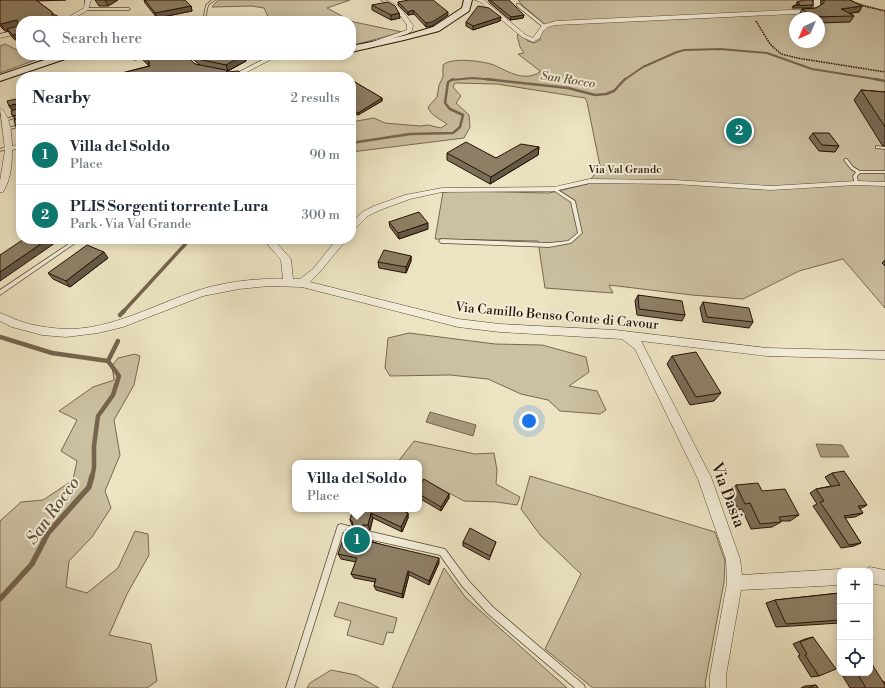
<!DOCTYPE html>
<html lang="en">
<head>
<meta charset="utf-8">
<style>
	body { margin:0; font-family:"Libre Bodoni",serif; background:#f6f6f7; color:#1f2937 }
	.controls { position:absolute; right:12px; bottom:12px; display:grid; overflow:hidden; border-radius:8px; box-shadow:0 2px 10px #0003 }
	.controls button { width:36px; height:36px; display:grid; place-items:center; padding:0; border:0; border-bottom:1px solid #e0e1e3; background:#fff; color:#1f2937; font:20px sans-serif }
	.compass { position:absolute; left:789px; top:12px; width:36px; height:36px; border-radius:50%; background:#fff; box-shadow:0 2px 10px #0003; rotate:224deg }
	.you { position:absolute; left:529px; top:421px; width:14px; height:14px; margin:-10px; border:3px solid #fff; border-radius:50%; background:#1a73e8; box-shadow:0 0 0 6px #1a73e833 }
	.badge { display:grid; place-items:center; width:26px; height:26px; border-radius:50%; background:#0f766e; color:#fff; font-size:13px; font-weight:700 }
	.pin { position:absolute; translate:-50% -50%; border:2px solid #fff; box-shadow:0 1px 4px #0006 }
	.popup { position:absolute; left:292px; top:460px; width:130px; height:52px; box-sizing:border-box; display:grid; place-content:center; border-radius:8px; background:#fff; filter:drop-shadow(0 1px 3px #0005); font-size:13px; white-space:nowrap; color:#747a83 }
	.popup b { font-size:15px; color:#1f2937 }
	.popup::after { content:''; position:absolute; left:50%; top:100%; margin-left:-8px; border:8px solid transparent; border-top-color:#fff }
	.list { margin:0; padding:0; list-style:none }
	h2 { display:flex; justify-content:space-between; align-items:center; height:52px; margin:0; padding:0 16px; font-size:17px }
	h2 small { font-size:13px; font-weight:400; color:#747a83 }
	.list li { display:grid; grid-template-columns:26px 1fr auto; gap:12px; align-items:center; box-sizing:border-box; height:60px; padding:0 16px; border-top:1px solid #e0e1e3 }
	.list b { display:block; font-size:15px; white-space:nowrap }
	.list p { margin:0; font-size:13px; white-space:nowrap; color:#747a83 }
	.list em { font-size:13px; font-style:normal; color:#747a83 }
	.icon { flex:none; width:22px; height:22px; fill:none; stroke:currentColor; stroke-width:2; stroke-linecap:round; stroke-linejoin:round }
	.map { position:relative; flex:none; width:885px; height:688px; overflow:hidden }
	.search { position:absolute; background:#fff; box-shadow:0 2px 10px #0003; left:16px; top:16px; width:340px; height:44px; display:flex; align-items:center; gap:10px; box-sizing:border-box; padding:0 14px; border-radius:16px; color:#747a83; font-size:15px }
	.panel { position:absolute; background:#fff; box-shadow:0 2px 10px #0003; left:16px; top:72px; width:340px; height:172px; border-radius:16px }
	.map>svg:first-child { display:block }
	.green { fill:#cbc0a2; stroke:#786852; fill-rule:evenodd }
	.water { fill:#a99c81; stroke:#75644e }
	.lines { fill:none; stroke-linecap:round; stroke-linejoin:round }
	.stream-far4 { stroke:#75644e; stroke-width:2 }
	.stream-far3 { stroke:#75644e; stroke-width:2.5 }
	.stream-far2 { stroke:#75644e; stroke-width:3.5 }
	.stream-far1 { stroke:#75644e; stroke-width:4.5 }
	.stream { stroke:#75644e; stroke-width:5.5 }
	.lane-casing { stroke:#584632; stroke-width:1.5 }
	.street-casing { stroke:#584632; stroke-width:1 }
	.secondary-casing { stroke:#261102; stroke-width:2 }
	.path { stroke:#261102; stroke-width:1.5; stroke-dasharray:1.5 1; stroke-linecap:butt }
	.lane { fill:#f3edd8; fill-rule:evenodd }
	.street { fill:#f3edd8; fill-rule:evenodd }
	.secondary { fill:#f3edd8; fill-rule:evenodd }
	.wall { fill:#796d58; stroke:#261102 }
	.shaded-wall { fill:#635947; stroke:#261102 }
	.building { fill:#8d7f66; stroke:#261102 }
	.labels { text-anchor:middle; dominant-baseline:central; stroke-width:4; stroke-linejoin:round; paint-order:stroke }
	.far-street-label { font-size:11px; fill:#261102; stroke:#f3edd8 }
	.far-water-label { font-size:12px; font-style:italic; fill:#61503b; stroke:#f3edd8 }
	.street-label { font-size:13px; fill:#261102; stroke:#f3edd8 }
	.near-street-label { font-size:16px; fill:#261102; stroke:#f3edd8 }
	.near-water-label { font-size:17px; font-style:italic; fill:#61503b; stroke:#f3edd8 }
</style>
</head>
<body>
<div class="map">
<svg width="885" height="688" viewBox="0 0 885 688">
	<rect width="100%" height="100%" fill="#ede4c3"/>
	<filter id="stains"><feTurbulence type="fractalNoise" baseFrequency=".005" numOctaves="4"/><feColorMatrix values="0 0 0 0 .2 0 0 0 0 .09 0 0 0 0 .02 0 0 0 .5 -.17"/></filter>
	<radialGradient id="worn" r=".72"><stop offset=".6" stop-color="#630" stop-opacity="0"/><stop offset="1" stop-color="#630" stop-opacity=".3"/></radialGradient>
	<g class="green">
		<polygon points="218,0 350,0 327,8 351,21 270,21 264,8 252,6 212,7"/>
		<path d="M518,0H846L885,11V308L843,259L799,271L743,299L692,295L609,285L613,293L545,288L538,241L435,239L443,192L456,191L549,193L588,184C591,177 597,173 600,166L587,102L585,98L497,84L455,83L453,87L461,96L456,103L469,115L470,127L464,138L351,152V122L374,118L385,123L420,126L428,125L441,128L447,124C440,119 430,115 428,107L437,97L439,85L443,77V65C451,57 480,61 491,64C507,70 522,83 540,72V71L518,54L524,53L520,47L517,35L520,34L528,41L534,43L540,40V32L545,28L542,22L522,5ZM795,18H819V42H795Z"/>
		<polygon points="351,21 354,22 402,32 351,46"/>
		<polygon points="5,44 21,52 21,55 28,55 38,59 0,73 0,46"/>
		<polygon points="409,333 495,344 542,345 586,357 589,372 569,386 597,391 606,410 600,414 560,411 548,400 521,394 488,379 450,375 390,376 385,368 388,338"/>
		<polygon points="135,354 140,356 134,385 114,420 120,455 105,491 111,508 92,537 69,561 66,587 87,593 118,568 135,531 148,534 149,555 127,594 109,635 151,644 157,681 147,688 0,688 0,521 21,502 43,500 73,480 77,461 61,451 77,420 59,411 93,387 114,380 112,366 118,358"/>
		<polygon points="414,441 475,454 494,453 497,470 496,484 520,497 517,505 496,502 464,501 419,477 419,463 397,463"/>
		<polygon points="530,476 715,532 725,561 724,582 705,684 706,688 593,688 545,649 581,574 541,536 521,509"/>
		<polygon points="444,568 466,598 567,688 392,688"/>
		<polygon points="339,602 397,618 393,633 387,632 383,645 347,635 351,621 334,616"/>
		<polygon points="331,670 356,675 379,688 307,688 310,683"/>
	</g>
	<g class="water">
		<polygon points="430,412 476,425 473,436 426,422"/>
		<polygon points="816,444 842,445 849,457 821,457"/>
	</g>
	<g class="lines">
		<g class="stream-far4">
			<polyline points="451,80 473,78 495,80"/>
			<polyline points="624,80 643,67 677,52 685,50 720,49 767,53 812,69 881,80"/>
		</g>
		<g class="stream-far3">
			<polyline points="486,79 568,88 595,95 606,94 614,91 625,79"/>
			<polyline points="875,79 885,81"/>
			<polyline points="351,143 410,134 453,133 460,127 463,115 450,109 445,103 448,82 453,79"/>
		</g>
		<polyline class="stream-far2" points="123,312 190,239"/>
		<g class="stream-far1">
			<polyline points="120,315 124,311"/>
			<polyline points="0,337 52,353 108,361"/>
			<polyline points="92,477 94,468 94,446 98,416 113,395 119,376 108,361 118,341"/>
		</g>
		<polyline class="stream" points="0,599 32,564 48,533 89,487 92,476"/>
		<g class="lane-casing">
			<g id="lane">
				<polygon points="212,0 215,0 208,5 206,15 203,21 201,21 204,15 206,5"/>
				<polygon points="517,4 519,4 545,25 545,27 543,27 517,6"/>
				<polygon points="85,8 129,8 130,9 129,10 86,10"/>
				<polygon points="129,55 132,55 136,58 147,55 151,55 135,60"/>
				<polygon points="21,114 21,116 5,121 3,120"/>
				<polygon points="21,124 21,126 7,130 5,129"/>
				<polygon points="9,146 10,146 10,148 0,151 0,149"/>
				<polygon points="876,146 885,147 885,149 876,148"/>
				<polygon points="845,159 847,159 853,167 860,171 885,171 885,173 860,173 857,176 858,183 856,184 855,184 853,176 856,172 851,169 844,160"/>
				<polygon points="553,188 555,188 575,201 582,233 571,243 549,247 441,243 439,241 441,239 549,243 568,241 578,233 571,202 553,190"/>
				<polygon points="76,239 81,239 0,295 0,290"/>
				<polygon points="341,524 353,527 354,530 353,533 350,534 343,532 294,688 286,688 337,528 338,525"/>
				<polygon points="368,531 445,549 468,580 493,607 584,685 585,688 575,688 487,613 462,586 440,555 368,539 365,538 364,535 365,532"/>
			</g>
		</g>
		<g class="street-casing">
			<g id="street">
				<polygon points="85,0 91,0 88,10 71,20 57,21 67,18 84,8"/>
				<path d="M381,0C396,0 405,14 413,25L412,31L407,34L363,47V45L407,30V25L396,10Z"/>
				<path d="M475,0H484L526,35L533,38L542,25L556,21L812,9L814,7V0H820V8L813,13L556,25C546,27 543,29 540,38L533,42L522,37L480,2Z"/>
				<polygon points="21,29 21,33 0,38 0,34"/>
				<polygon points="272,55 280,55 237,77 229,77"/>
				<path d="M0,108C10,113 12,136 12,146L21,144V148L12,150C12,165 11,179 3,192H0V181L5,150Z"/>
				<polygon points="590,179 674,180 771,186 856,181 885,182 885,186 856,185 771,190 674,184 590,183 554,191 442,192 410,199 380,210 368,216 354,230 351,231 351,223 362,212 374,206 405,195 442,188 554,187"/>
				<path d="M263,239H273L291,259L293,279H300L313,269L337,239H347L319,273L310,282L458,319L500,324L615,330L767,348L885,351V359L767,356L641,341L711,477L740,559L742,575L840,569L844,571H840V585L741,590L726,675V688H710V675L727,583L726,559L698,479L635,349L622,339L500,332L458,327L302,287L269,286L239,289L203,296L123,327L98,333L66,337L42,335L12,327L0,321V313C7,315 13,319 20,321C34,326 49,328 65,329C112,330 155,304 199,290C225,282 255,278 283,279L281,260Z"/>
				<polygon points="870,567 885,570 885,586 870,583 870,571 864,571"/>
			</g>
		</g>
		<g class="secondary-casing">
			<g id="secondary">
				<polygon points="464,0 472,0 469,11 439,31 404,40 351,52 351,46 403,36 433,27 462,8"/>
				<polygon points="59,55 72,55 71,57 0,81 0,75"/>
			</g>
		</g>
		<g class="path">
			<polyline points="855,4 885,11"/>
			<polyline points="756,21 770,44 781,54 797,58 885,72"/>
		</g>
		<use href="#lane" class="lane"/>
		<use href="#street" class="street"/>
		<use href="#secondary" class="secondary"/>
	</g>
	<g class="wall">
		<polygon points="0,0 66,0 37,1 52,12 54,15 18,42 12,37 8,31 5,31 0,26"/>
		<polygon points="95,0 118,0 108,6 99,6"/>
		<polygon points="144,0 186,1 191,6 192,11 157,18 145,3"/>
		<polygon points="488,0 509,0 524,15 523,18 510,20 490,3"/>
		<polygon points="821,0 850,0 862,6 859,12 850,13 854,16 850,22 819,23 819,18 803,18 799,15 802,9 816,8 821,5"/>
		<polygon points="398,2 448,15 432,26 426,27 414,14 408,15 398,5"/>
		<polygon points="797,2 813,5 811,8 792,8 793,6 796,5"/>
		<polygon points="372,5 399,13 400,18 391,20 372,10"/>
		<polygon points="501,17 500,21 473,30 466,26 466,22"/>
		<polygon points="137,55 186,55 195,64 200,65 188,55 245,55 246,61 228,71 226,71 227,72 247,77 119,77 118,74 149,66 142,59 140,55 138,56"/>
		<polygon points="351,78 353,81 382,98 382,101 358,115 351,112"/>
		<polygon points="861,90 885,92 885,146 882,145 854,100"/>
		<polygon points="21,98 21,134 15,119 12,115 12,110 9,106"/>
		<polygon points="813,133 839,146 835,152 819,151 809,138"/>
		<polygon points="539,147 538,155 490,184 447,160 447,153 496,158"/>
		<polygon points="389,222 428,229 399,239 390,227"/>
		<polygon points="411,256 411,261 406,273 379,268 378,262"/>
		<polygon points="108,258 70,287 53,279 48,273"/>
		<polygon points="885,260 885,266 882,263"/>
		<polygon points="638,295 685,315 682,321 637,315 635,301"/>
		<polygon points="703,302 753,322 749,328 703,322 700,308"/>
		<polygon points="672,356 721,393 714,401 690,405 667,364"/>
		<polygon points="832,473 867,505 860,509 863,513 855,517 845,518 861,543 854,546 841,548 813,506 817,504 810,493 816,489 831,486 825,477"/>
		<polygon points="419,482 449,494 449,498 441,511 419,498"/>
		<polygon points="736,485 762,491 799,515 790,521 781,521 781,522 772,527 751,529 742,509 738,510 729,491"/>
		<polygon points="353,509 408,513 408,518 402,532 373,518 370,530 365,531 363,534 367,540 439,563 429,585 409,575 403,598 376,590 374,586 375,582 354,578 351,574 356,562 341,559 338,554 353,526 352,525 350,520"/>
		<polygon points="463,542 496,542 489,560 463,546"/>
		<polygon points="840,593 840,623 776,627 766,603 775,600"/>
		<polygon points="813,637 819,676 811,677 798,656 800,655 793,644 805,639"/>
		<polygon points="841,673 870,673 884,682 885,682 885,688 850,688"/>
		<polygon points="816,685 818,688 801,688 805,686"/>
	</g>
	<g class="shaded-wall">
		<polygon points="105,0 118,0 108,6"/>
		<polygon points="191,6 192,11 157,18 155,13"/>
		<polygon points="862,6 859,12 838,15 841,9"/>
		<polygon points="413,10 414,14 408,15 408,12"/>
		<polygon points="448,12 448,15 432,26 426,27 426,23"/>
		<polygon points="399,13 400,18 391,20 391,15"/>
		<polygon points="524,15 523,18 510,20 511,17"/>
		<polygon points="501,17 500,21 473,30 473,26"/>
		<polygon points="17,20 21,26 7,29 8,31 5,31 1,24"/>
		<polygon points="21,33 21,42 18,42 13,35"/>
		<polygon points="236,55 245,55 246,61 228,71 226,65"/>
		<polygon points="382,98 382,101 358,115 358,113"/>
		<polygon points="15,104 21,113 15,114 9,106"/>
		<polygon points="21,126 21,134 16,127"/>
		<polygon points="539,147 538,155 490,184 491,177"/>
		<polygon points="428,223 428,229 399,239 398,233"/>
		<polygon points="48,239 52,239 55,243 0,281 0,272"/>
		<polygon points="104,252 108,258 70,287 66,281"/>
		<polygon points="411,256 411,261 406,273 406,267"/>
		<polygon points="449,494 449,498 441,511 441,507"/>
		<polygon points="371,513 373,518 370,530 368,525"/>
		<polygon points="408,513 408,518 402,532 401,527"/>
		<polygon points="363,525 365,531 363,535 360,529"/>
		<polygon points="365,535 367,540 363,540"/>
		<polygon points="439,558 439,563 429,585 429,581"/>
		<polygon points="408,571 409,575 403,598 402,594"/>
	</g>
	<g class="building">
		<polygon points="0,0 36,0 52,12 52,15 56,15 64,21 21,21 21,33 13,35 7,29 18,26 17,20 1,24 0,23"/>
		<polygon points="145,0 185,0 191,6 155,13"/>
		<polygon points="409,0 433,0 448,12 432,22 426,23 413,10 408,12 398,2"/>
		<polygon points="490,0 509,0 524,15 511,17"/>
		<polygon points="804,0 813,0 813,5 793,6 800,4 797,2"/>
		<polygon points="824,0 850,0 862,6 841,9 854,16 813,17 802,9 816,8 824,3"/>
		<polygon points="388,2 395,6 399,13 391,15 372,5"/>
		<polygon points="478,6 489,8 501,17 473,26 466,22"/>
		<polygon points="141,55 186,55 195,64 226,70 227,72 238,71 247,77 211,77 208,76 206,77 120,77 118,74 150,66 148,63 150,63"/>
		<polygon points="193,55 244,55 226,65 198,59"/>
		<polygon points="351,78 353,81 382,98 358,113 351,110"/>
		<polygon points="861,90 885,92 885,127"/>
		<polygon points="21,98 21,126 16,127 14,120 16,119 17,116 12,115 11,111 17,109 17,106 15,104 9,106 7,101"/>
		<polygon points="813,133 829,133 839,146 822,145"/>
		<polygon points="466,142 496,158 521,144 539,147 491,177 447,153"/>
		<polygon points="419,212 428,223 398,233 389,222"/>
		<polygon points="24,239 48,239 0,272 0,255"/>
		<polygon points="87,245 104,252 66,281 48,273"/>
		<polygon points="384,250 411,256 406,267 378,262"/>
		<polygon points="638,295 682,301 685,315 639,309"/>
		<polygon points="703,302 749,308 753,322 707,317"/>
		<polygon points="696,352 721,393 696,397 672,356"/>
		<polygon points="844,471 867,505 858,506 863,513 844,516 861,543 849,545 820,502 824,501 816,489 840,485 832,473"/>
		<polygon points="424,479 449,494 441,507 419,494 419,482 421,483"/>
		<polygon points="758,483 762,491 785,489 799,515 779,517 781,522 760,524 750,503 745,504 736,485"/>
		<polygon points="353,509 399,509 408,513 401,527 371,513 368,525 363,525 360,529 362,533 365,535 363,540 439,558 429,581 408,571 402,594 374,586 376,579 351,574 357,558 338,554 346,530 351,529 353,525 352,521 350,520"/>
		<polygon points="470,528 496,542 490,556 463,542"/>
		<polygon points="870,590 872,606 870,606"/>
		<polygon points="840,593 840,620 786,624 775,600"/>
		<polygon points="813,637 836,669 819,676 805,655 807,654 800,642"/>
		<polygon points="870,661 885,685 885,688 866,688 857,673 870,673"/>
		<polygon points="816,685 818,688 809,688"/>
	</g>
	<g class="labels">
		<g class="far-street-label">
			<text x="625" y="170">Via Val Grande</text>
		</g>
		<g class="far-water-label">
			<text transform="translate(568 80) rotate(9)">San Rocco</text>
		</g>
		<g class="street-label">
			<text transform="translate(557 316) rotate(5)">Via Camillo Benso Conte di Cavour</text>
		</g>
		<g class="near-street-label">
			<text transform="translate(728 495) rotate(69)">Via Dasia</text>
		</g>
		<g class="near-water-label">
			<text transform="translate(53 511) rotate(-54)">San Rocco</text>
		</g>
	</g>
	<rect width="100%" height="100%" filter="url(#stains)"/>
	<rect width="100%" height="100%" fill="url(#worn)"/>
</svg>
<div class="controls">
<button>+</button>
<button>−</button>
<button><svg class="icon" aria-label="locate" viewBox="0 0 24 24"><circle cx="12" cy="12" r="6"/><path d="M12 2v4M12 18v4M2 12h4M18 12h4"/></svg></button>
</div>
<svg class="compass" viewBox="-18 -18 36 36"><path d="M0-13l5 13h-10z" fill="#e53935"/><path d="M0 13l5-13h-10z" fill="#747a83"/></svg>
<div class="you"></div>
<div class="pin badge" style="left:357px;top:540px">1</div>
<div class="popup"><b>Villa del Soldo</b>Place</div>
<div class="pin badge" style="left:739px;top:131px">2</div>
<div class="search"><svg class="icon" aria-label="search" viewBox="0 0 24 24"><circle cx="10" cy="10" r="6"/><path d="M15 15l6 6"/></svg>Search here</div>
<section class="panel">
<h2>Nearby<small>2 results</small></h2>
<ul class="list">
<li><span class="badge">1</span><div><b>Villa del Soldo</b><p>Place</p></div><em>90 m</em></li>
<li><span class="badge">2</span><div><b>PLIS Sorgenti torrente Lura</b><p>Park · Via Val Grande</p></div><em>300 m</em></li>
</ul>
</section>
</div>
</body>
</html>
